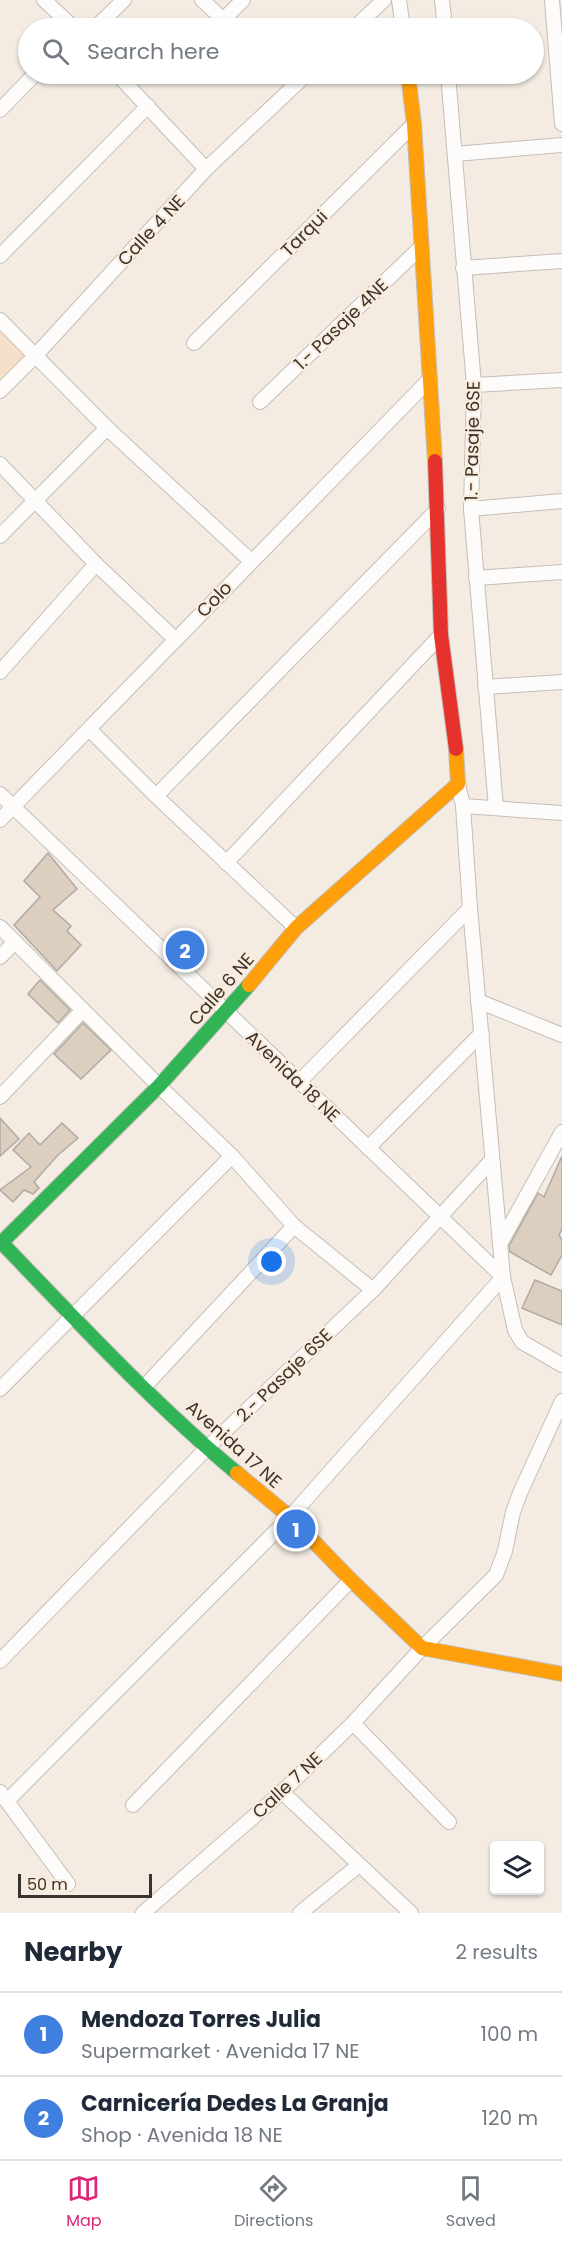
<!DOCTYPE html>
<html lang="en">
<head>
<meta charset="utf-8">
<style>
	body { margin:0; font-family:Poppins,sans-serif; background:#f2f2f3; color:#1f2937 }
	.controls { position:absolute; right:18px; bottom:18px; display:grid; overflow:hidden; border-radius:6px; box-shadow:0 2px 4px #0004 }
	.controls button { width:54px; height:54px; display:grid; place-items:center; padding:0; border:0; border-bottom:2px solid #e0e1e3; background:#fff; color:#1f2937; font:30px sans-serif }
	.scale { position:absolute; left:18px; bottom:15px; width:134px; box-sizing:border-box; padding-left:6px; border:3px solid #3a342e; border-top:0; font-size:16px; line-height:21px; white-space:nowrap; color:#3a342e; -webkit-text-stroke:4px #fbecdc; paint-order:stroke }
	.you { position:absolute; left:272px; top:1262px; width:21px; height:21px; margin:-15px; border:4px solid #fff; border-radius:50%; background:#1a73e8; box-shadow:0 0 0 9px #1a73e833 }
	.badge { display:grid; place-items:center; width:39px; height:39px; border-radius:50%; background:#db2777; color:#fff; font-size:20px; font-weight:700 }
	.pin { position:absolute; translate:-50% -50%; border:3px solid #fff; box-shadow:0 2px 6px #0006 }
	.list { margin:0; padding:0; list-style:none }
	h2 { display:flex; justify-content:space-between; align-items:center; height:78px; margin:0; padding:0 24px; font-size:26px }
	h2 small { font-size:20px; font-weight:400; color:#747a83 }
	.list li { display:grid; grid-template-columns:39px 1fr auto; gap:18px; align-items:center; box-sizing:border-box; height:84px; padding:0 24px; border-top:2px solid #e0e1e3 }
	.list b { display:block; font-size:22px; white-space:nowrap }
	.list p { margin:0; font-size:20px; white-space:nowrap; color:#747a83 }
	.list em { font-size:20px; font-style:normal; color:#747a83 }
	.icon { flex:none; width:33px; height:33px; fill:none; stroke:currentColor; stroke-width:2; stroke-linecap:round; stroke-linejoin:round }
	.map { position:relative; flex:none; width:562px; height:1913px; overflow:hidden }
	.search { position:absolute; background:#fff; box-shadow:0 2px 4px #0004; left:18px; right:18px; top:18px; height:66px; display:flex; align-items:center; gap:15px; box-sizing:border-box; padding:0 21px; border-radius:33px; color:#747a83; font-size:22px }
	.sheet { height:246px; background:#fff }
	nav { display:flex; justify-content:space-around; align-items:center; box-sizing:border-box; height:84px; border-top:2px solid #e0e1e3; background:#fff; font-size:16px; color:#747a83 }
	nav a { display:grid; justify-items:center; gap:3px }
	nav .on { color:#db2777 }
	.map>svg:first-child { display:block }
	.green { fill:#f5dfc8 }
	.building { fill:#dccfc0; stroke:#b0aaa3; stroke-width:1.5 }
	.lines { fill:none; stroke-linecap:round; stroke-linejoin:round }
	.street-casing { stroke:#c5beb7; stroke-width:16 }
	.fast-casing { stroke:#c5beb7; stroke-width:16 }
	.slow-casing { stroke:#c5beb7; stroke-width:16 }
	.jam-casing { stroke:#c5beb7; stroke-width:16 }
	.street { stroke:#fdfcfb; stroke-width:14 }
	.fast { stroke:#30b455; stroke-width:14 }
	.slow { stroke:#ff9f0a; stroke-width:14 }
	.jam { stroke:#e5322d; stroke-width:14 }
	.labels { text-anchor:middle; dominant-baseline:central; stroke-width:4.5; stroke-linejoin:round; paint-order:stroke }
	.street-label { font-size:18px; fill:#3a342e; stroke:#fbecdc }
</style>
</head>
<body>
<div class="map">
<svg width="562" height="1913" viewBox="0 0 562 1913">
	<rect width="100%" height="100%" fill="#f4ece3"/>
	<polygon class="green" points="0,322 38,358 0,394"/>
	<g class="building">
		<polygon points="48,853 77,889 53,910 71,926 67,931 81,945 57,971 14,925 40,897 24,881"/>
		<polygon points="40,980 70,1010 58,1023 28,994"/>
		<polygon points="83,1023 111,1050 81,1079 54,1054"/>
		<polygon points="0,1118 19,1139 0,1156"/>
		<polygon points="62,1123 78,1138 58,1155 34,1182 39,1188 33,1194 24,1190 13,1202 0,1190 31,1167 13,1150 29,1133 40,1145"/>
		<polygon points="562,1156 562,1229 559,1235 562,1240 562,1255 551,1275 510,1252 509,1246 538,1193 544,1197"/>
		<polygon points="535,1280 562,1291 562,1325 522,1308"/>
	</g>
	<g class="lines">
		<g class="street-casing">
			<g id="street">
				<polyline points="44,0 74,28"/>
				<polyline points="202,0 232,28"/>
				<polyline points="399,0 403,28"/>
				<polyline points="442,0 445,28"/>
				<polyline points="552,0 562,124"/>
				<polyline points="223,20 243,0"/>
				<polyline points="95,28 124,0"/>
				<polyline points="354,28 384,0"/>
				<polyline points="117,74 206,169"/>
				<polyline points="282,74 295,85"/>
				<polyline points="448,74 474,385 471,509 496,808"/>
				<polyline points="0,110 35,74"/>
				<polyline points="455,154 562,145"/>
				<polyline points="0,256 148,106"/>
				<polyline points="463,268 562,261"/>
				<polyline points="0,320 107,428 251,561"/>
				<polyline points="194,343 414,124"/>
				<polyline points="474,385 562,380"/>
				<polyline points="0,391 36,355 206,169 307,74"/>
				<polyline points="260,402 421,247"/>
				<polyline points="0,464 96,564 0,672"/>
				<polyline points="471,509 562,501"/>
				<polyline points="0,536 107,428"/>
				<polyline points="96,564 176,640"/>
				<polyline points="476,578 562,572"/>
				<polyline points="485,687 562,682"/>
				<polyline points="90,730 156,796 296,928"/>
				<polyline points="458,784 463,806 562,813"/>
				<polyline points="0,794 503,1277"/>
				<polyline points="156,796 438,509"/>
				<polyline points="463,806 470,908 503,1277 515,1330 522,1342 562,1365"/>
				<polyline points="0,820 430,379"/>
				<polyline points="226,863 441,635"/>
				<polyline points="0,927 159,1086 232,1156 294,1226 373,1290"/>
				<polyline points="0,957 15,942"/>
				<polyline points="478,1001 562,1035"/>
				<polyline points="299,1082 470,908"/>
				<polyline points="0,1097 83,1010"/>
				<polyline points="368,1148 482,1033"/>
				<polyline points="500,1244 562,1132"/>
				<polyline points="145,1386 294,1226"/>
				<polyline points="0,1389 232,1156"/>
				<polyline points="0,1661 207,1448 373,1290 492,1160"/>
				<polyline points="353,1723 449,1822"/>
				<polyline points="0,1792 68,1884"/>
				<polyline points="282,1792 411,1913"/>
				<polyline points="7,1801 290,1517 503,1277"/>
				<polyline points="133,1805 351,1580"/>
				<polyline points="143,1913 282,1792 353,1723 422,1648 496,1575 505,1551 513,1512 520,1493 562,1401"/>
				<polyline points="300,1913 359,1865"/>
			</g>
		</g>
		<g class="fast-casing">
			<g id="fast">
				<path d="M0,1241C75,1319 154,1404 237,1473"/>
				<polyline points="0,1244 159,1086 249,985"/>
			</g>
		</g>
		<g class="slow-casing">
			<g id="slow">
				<polyline points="408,74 414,124 435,461"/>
				<polyline points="249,985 296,928 458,784 456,749"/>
				<polyline points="237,1473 290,1517 351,1580 422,1648 562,1674"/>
			</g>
		</g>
		<g class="jam-casing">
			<polyline id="jam" points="435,461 441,635 456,749"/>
		</g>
		<use href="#street" class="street"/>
		<use href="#fast" class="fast"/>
		<use href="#slow" class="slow"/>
		<use href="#jam" class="jam"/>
	</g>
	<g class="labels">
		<g class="street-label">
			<text transform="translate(151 230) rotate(-47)">Calle 4 NE</text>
			<text transform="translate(304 233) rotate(-45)">Tarqui</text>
			<text transform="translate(341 324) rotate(-44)">1.- Pasaje 4NE</text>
			<text transform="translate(472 441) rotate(-89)">1.- Pasaje 6SE</text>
			<text transform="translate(214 599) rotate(-46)">Colo</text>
			<text transform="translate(221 989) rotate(-49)">Calle 6 NE</text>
			<text transform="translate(293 1076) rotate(44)">Avenida 18 NE</text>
			<text transform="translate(284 1375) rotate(-44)">2.- Pasaje 6SE</text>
			<text transform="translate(234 1444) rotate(42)">Avenida 17 NE</text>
			<text transform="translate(287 1785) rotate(-43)">Calle 7 NE</text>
		</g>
	</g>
</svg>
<div class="controls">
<button><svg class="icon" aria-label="layers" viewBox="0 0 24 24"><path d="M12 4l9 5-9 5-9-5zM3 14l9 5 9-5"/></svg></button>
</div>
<div class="scale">50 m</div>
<div class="you"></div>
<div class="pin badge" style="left:296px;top:1529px;background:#3f7fe0">1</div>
<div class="pin badge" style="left:185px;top:950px;background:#3f7fe0">2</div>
<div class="search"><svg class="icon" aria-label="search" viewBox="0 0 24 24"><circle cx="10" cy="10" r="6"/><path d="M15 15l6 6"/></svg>Search here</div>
</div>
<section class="sheet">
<h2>Nearby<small>2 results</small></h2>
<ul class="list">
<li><span class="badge" style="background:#3f7fe0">1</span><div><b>Mendoza Torres Julia</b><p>Supermarket · Avenida 17 NE</p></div><em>100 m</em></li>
<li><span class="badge" style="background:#3f7fe0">2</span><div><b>Carnicería Dedes La Granja</b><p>Shop · Avenida 18 NE</p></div><em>120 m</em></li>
</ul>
</section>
<nav>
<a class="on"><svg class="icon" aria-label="map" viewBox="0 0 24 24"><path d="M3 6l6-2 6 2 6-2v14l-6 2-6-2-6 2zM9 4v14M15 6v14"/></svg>Map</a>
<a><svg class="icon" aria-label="directions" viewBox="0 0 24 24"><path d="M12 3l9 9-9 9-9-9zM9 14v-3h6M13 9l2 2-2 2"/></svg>Directions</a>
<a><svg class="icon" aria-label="saved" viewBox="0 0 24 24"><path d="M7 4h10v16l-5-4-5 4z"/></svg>Saved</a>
</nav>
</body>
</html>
